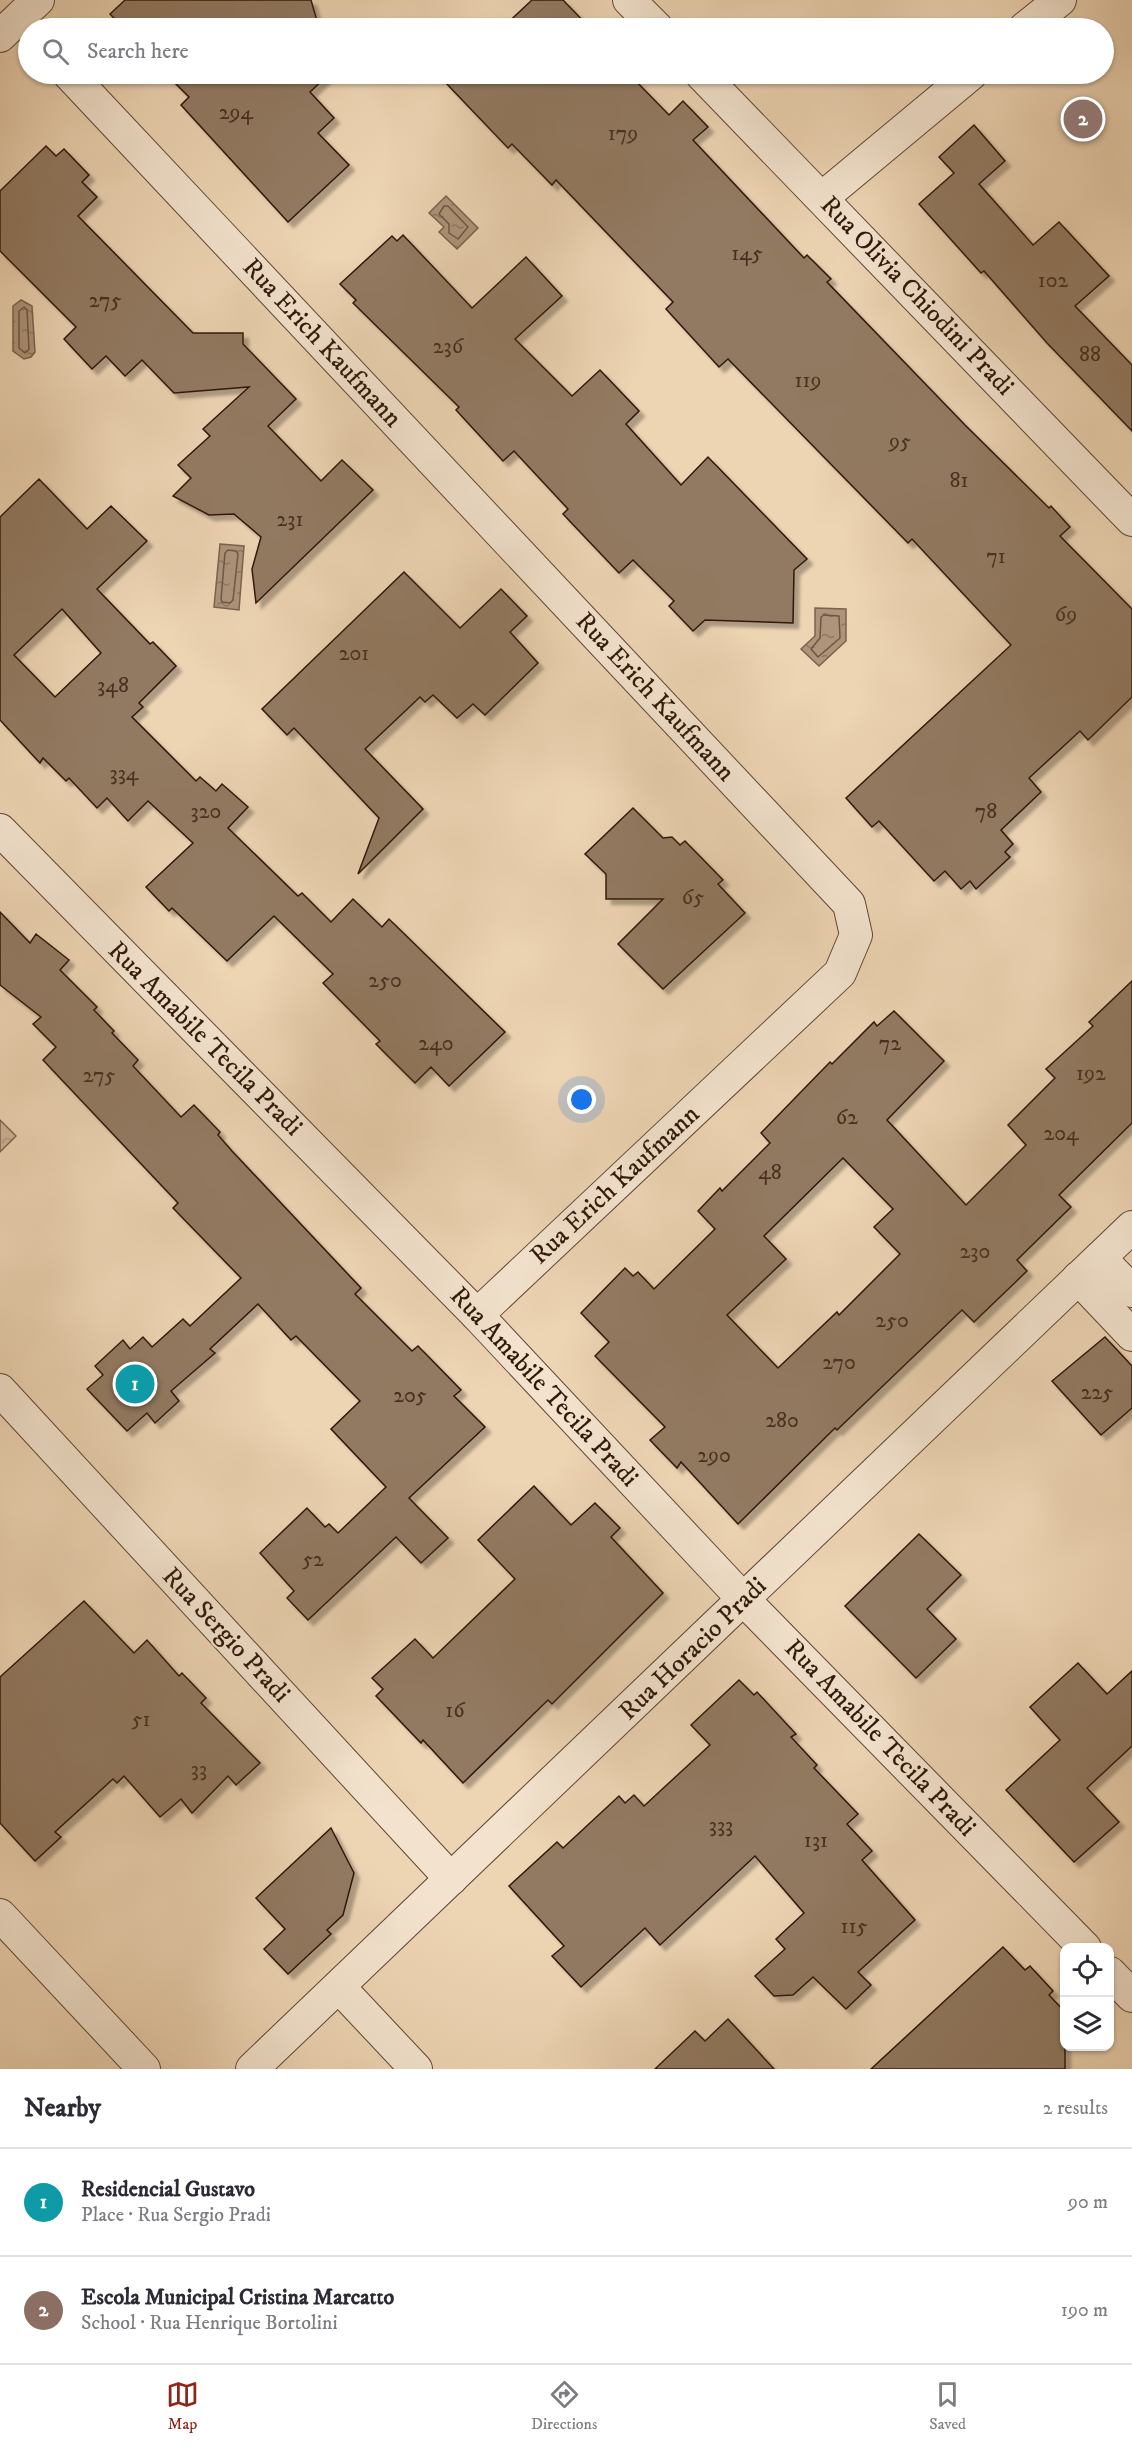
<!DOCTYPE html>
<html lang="en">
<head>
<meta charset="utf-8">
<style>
	body { margin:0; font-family:"IM FELL DW Pica",serif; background:#f2f2f3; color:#2b2b33 }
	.controls { position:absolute; right:18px; bottom:18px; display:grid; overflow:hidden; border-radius:12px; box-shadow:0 2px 4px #0004 }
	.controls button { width:54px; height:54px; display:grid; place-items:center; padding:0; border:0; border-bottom:2px solid #e1e1e2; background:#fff; color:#2b2b33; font:30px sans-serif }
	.you { position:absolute; left:582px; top:1100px; width:21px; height:21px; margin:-15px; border:4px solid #fff; border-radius:50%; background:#1a73e8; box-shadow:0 0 0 9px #1a73e833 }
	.badge { display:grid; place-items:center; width:39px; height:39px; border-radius:50%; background:#8f2418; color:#fff; font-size:20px; font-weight:700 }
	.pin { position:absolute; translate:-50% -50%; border:3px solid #fff; box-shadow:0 2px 6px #0006 }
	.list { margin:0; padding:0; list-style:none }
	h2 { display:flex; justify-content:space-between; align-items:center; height:78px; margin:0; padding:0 24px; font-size:26px }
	h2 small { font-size:20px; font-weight:400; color:#7c7c81 }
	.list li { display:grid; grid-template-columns:39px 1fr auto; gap:18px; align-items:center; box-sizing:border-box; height:108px; padding:0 24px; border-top:2px solid #e1e1e2 }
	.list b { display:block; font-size:22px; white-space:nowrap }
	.list p { margin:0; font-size:20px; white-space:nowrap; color:#7c7c81 }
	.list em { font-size:20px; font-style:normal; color:#7c7c81 }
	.icon { flex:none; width:33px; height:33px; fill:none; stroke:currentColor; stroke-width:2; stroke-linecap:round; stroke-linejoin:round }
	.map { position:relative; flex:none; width:1132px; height:2069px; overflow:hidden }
	.search { position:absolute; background:#fff; box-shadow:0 2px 4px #0004; left:18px; right:18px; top:18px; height:66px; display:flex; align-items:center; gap:15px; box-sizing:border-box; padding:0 21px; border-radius:33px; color:#7c7c81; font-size:22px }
	.sheet { height:294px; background:#fff }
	nav { display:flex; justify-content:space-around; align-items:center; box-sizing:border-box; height:84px; border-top:2px solid #e1e1e2; background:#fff; font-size:16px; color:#7c7c81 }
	nav a { display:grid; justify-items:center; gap:3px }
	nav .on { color:#8f2418 }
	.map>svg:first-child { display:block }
	.forest { fill:url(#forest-crowns); stroke:#7e6650; stroke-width:1.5 }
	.water { fill:url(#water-ripples); stroke:#7b624d; stroke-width:1.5 }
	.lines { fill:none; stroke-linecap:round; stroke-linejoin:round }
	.shore { stroke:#6e5642; stroke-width:1.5 }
	.building { fill:#927a62; stroke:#30180a; stroke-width:1.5; fill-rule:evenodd; filter:url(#shadow) }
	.minor-casing { stroke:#5f4734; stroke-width:34 }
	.minor { stroke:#f3e3ce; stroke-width:32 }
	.labels { text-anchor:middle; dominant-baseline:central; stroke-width:4.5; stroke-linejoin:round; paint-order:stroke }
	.number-label { font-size:22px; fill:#483020 }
	.street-label { font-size:26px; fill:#30180a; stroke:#f3e3ce }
</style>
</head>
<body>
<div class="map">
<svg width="1132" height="2069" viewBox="0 0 1132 2069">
	<defs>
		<pattern id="forest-crowns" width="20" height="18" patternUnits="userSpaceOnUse" patternTransform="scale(1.5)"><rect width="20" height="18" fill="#cdb496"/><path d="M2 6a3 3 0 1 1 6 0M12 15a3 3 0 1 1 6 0" fill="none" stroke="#b09a80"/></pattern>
		<pattern id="water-ripples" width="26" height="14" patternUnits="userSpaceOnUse" patternTransform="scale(1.5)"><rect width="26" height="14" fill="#ad947a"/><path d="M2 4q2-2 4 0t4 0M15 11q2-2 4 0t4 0" fill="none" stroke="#8d7862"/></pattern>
		<filter id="shadow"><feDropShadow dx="5.5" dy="5.5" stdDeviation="1.5" flood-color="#0004"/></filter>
	</defs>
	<rect width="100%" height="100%" fill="#edd4b3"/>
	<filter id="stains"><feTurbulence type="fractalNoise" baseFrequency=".00333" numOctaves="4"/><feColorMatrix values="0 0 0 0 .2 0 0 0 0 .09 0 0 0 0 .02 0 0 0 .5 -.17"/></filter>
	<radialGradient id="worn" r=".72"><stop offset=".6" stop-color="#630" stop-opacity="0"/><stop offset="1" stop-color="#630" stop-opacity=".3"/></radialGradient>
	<polygon class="forest" points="0,1120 16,1136 0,1152"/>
	<g class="water">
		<polygon points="446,196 478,228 457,249 439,232 444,227 429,213"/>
		<polygon points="21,300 32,306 35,352 31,357 24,359 13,351 13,306"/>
		<polygon points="220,544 244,546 239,610 214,607"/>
		<polygon points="815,608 846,609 846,641 819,666 801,649 815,636"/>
	</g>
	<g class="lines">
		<g class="shore">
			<polygon points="444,206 448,206 468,227 458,239 449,233 449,224 439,214"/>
			<polygon points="24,307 27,310 29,349 25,353 19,348 19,311"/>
			<polygon points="228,550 236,551 238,554 233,600 230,603 222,602 221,599 225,553"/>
			<polygon points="824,615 839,616 840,638 818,657 811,649 820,638 821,617"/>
		</g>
	</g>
	<g class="building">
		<polygon points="125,0 311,0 319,28 123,28 110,14"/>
		<polygon points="532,0 563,0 590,28 502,28"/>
		<polygon points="166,74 329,74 310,92 334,118 318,133 349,165 288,222 181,105 189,97"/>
		<polygon points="454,74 629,74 669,115 683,101 708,127 693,140 804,258 807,255 831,279 827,282 965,425 1049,508 1051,506 1070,527 1060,536 1132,609 1132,697 1088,740 1080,731 1029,778 1041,792 1001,830 1013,844 1005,852 1010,857 976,889 970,881 961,889 945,871 934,881 879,821 872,827 846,798 1011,645 912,539 908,543 728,359 719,367 666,309 673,302 556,180 552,185 512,144 508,148 445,82"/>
		<polygon points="974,125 1005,161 979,184 1033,245 1059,222 1109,276 1075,306 1132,365 1132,431 1047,343 984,271 981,273 919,204 954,173 939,157"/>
		<polygon points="46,146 56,156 64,149 89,175 82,182 97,197 78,216 193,333 243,333 243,344 296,399 268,426 321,481 342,460 373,490 256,603 252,569 261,537 234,514 209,515 173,496 191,478 178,465 210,436 203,429 249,387 174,393 142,360 125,376 106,356 92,369 64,339 76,327 0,251 0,191"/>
		<polygon points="403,235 472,308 526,257 562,296 515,339 572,396 600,370 639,411 626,424 681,485 708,457 807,559 794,570 793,623 705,620 693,631 669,606 674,601 633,560 619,573 563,514 568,509 514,451 503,461 456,410 459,407 353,303 356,300 340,284 392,236 397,241"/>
		<path d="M39,479L87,529L111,506L147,541L97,589L150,644L153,642L176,666L139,703L143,707L132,717L196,781L200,777L216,791L222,784L248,807L228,828L298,896L302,893L331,922L353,899L382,927L389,919L505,1032L449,1086L431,1067L415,1083L376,1044L380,1041L323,983L333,974L274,916L227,961L172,908L169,911L146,887L193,843L148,801L128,821L107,798L97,808L69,778L66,781L43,758L40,763L0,720V517ZM62,609L101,653L55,697L14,655Z"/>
		<polygon points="404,572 460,628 501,589 527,616 510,632 538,663 485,715 473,704 457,718 433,695 425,702 420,697 365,749 423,809 358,874 379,818 294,728 287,735 262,709"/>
		<polygon points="633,808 663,838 672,837 680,845 685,841 723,880 718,884 745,913 663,989 618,944 663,899 606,899 606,874 585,854"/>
		<polygon points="0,912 30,943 36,934 69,960 60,970 97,1007 94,1010 114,1031 112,1033 138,1060 133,1066 181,1117 194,1105 220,1132 218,1135 232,1151 361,1288 355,1294 412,1351 418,1346 461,1390 454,1396 485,1427 409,1498 448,1538 421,1563 396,1537 308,1620 287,1598 294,1591 260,1553 307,1508 325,1527 329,1524 338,1533 386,1487 331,1429 360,1401 296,1336 291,1340 258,1304 210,1349 215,1353 171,1391 179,1401 155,1423 147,1413 127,1431 87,1389 103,1375 95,1366 123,1340 130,1349 143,1337 152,1347 183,1319 190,1326 241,1278 173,1208 178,1203 43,1060 56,1047 33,1024 41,1017 0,985"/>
		<path d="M1132,981V1123L1059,1195L1071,1207L1017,1260L1027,1271L974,1322L962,1310L837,1430L835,1428L738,1524L681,1462L677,1468L650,1440L665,1427L595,1356L609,1342L581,1313L625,1268L633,1276L638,1272L654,1289L715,1229L698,1211L720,1188L722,1191L770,1143L761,1133L830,1062L832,1064L874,1022L877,1026L894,1011L944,1061L887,1120L966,1205L1026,1145L1008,1125L1055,1078L1046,1069L1093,1026L1089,1022ZM843,1158L893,1209L874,1227L900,1254L839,1315L837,1312L778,1368L727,1315L786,1259L764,1236Z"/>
		<polygon points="1105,1337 1132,1366 1132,1408 1101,1435 1052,1381"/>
		<polygon points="534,1486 571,1525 595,1503 620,1528 611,1537 663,1593 552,1704 548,1700 463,1783 423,1740 421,1743 376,1696 383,1689 372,1678 415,1639 433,1658 515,1579 478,1540"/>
		<polygon points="919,1534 961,1575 927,1609 956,1639 916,1678 845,1606"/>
		<polygon points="84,1601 134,1653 147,1640 179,1676 182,1673 206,1698 201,1703 260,1763 236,1785 228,1776 192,1813 181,1799 160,1817 124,1776 117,1783 113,1779 55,1832 61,1837 35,1861 0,1823 0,1677"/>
		<polygon points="1078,1663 1107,1694 1132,1671 1132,1746 1087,1788 1119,1822 1074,1862 1006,1790 1060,1740 1030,1707"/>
		<polygon points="739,1680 754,1695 757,1692 796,1734 791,1737 817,1765 814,1768 858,1814 847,1824 872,1851 862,1860 915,1920 858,1972 871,1985 846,2009 813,1977 793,1995 774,1996 755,1976 785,1949 776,1939 804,1913 755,1856 660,1945 645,1928 581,1987 552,1956 564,1946 509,1886 557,1842 563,1848 619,1796 625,1803 634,1795 644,1806 710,1745 691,1725"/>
		<polygon points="331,1828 354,1873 343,1915 327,1930 331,1934 288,1974 264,1949 285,1929 256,1898"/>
		<polygon points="1003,1947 1025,1970 1030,1966 1053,1991 1049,1995 1065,2012 1065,2069 871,2069"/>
		<polygon points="728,2019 774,2069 655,2069 695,2031 705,2041"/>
	</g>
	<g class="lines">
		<g class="minor-casing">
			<g id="minor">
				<polyline points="629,0 657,28"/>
				<polyline points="1025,28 1060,0"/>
				<polyline points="0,36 38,0"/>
				<polyline points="69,74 849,904 856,935 840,973 477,1315"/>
				<polyline points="701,74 1132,520"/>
				<polyline points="822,198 971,74"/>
				<polyline points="0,830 477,1315 744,1600 1085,1948"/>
				<polyline points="1100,1258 1132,1291"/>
				<polyline points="1078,1278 1132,1335"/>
				<polyline points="0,1390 451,1879"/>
				<polyline points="0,1915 144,2069"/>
				<polyline points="1110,1973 1132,1996"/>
				<polyline points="339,1987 416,2069"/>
				<polyline points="252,2069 1132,1227"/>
			</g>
		</g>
		<use href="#minor" class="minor"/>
	</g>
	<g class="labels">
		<g class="number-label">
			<text x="236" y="112">294</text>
			<text x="623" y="133">179</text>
			<text x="747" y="253">145</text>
			<text x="1053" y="280">102</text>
			<text x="105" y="300">275</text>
			<text x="448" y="346">236</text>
			<text x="1090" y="354">88</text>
			<text x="808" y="380">119</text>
			<text x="900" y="441">95</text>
			<text x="959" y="480">81</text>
			<text x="290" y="519">231</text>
			<text x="996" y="556">71</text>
			<text x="1066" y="614">69</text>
			<text x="354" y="653">201</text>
			<text x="113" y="685">348</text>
			<text x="124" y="773">334</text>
			<text x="206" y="811">320</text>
			<text x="986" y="811">78</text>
			<text x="693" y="897">65</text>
			<text x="385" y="980">250</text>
			<text x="436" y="1043">240</text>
			<text x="890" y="1043">72</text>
			<text x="1091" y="1073">192</text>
			<text x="99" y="1075">275</text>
			<text x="847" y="1117">62</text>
			<text x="1061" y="1133">204</text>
			<text x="770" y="1172">48</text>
			<text x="975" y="1251">230</text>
			<text x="892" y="1320">250</text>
			<text x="839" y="1362">270</text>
			<text x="1097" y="1392">225</text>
			<text x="410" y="1395">205</text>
			<text x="782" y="1420">280</text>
			<text x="714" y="1455">290</text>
			<text x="313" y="1559">52</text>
			<text x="455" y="1710">16</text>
			<text x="141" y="1719">51</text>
			<text x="199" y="1769">33</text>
			<text x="721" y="1825">333</text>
			<text x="816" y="1840">131</text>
			<text x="854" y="1926">115</text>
		</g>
		<g class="street-label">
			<text transform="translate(917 296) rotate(46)">Rua Olivia Chiodini Pradi</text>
			<text transform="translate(322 343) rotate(47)">Rua Erich Kaufmann</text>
			<text transform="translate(655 697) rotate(47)">Rua Erich Kaufmann</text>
			<text transform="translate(205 1039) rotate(45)">Rua Amabile Tecila Pradi</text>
			<text transform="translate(615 1185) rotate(-43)">Rua Erich Kaufmann</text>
			<text transform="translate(544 1387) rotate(47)">Rua Amabile Tecila Pradi</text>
			<text transform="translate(226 1635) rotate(47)">Rua Sergio Pradi</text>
			<text transform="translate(693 1649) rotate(-44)">Rua Horacio Pradi</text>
			<text transform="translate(880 1738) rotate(46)">Rua Amabile Tecila Pradi</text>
		</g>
	</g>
	<rect width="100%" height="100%" filter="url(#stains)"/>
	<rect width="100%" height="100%" fill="url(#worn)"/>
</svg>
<div class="controls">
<button><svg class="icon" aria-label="locate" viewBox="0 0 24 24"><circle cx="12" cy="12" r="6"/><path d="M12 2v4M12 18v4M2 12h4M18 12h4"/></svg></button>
<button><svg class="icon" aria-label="layers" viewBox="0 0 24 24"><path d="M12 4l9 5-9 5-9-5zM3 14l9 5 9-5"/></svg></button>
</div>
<div class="you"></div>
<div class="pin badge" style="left:135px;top:1384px;background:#0f9aa8">1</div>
<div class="pin badge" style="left:1083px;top:119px;background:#8d6e63">2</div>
<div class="search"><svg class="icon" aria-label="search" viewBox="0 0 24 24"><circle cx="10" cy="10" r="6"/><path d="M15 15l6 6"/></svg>Search here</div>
</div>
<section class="sheet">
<h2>Nearby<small>2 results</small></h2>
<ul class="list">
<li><span class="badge" style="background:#0f9aa8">1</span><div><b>Residencial Gustavo</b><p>Place · Rua Sergio Pradi</p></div><em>90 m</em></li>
<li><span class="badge" style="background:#8d6e63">2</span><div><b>Escola Municipal Cristina Marcatto</b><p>School · Rua Henrique Bortolini</p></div><em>190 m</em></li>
</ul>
</section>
<nav>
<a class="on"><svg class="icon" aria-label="map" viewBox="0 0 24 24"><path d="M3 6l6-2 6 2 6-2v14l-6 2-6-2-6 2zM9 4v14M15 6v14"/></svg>Map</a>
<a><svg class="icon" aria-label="directions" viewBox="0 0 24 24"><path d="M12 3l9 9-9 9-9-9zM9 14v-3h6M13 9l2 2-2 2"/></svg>Directions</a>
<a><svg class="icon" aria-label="saved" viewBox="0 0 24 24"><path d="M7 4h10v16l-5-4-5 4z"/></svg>Saved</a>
</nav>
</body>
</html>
